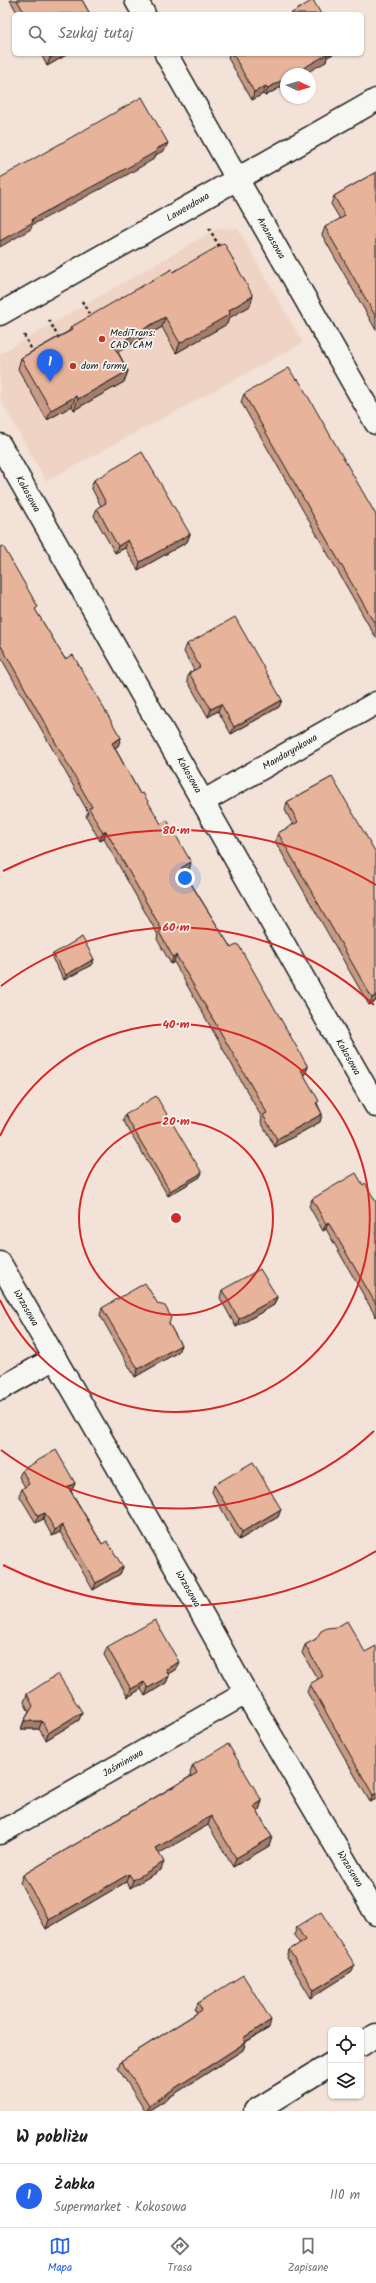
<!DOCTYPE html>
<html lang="pl">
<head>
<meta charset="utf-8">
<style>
	body { margin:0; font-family:Kalam,sans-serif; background:#f6f6f6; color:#202124 }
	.controls { position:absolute; right:12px; bottom:12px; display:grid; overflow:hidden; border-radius:6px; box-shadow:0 1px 3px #0004 }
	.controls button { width:36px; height:36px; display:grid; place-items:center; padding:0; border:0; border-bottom:1px solid #e0e0e0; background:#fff; color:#202124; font:20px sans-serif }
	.compass { position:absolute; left:280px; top:68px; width:36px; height:36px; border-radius:50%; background:#fff; box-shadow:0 1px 3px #0004; rotate:94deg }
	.you { position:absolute; left:185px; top:878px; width:14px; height:14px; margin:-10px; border:3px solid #fff; border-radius:50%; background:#1a73e8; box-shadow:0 0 0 6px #1a73e833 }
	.badge { display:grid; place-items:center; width:26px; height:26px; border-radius:50%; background:#2563eb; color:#fff; font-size:13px; font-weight:700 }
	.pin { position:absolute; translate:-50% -33px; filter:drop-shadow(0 1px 2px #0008) }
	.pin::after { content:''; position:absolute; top:21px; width:14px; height:12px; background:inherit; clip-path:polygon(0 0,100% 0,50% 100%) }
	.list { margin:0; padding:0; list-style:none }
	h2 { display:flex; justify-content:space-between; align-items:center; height:52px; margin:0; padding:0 16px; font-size:17px }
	h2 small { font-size:13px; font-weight:400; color:#757577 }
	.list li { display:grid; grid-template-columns:26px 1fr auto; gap:12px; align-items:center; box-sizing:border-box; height:64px; padding:0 16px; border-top:1px solid #e0e0e0 }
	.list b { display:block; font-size:15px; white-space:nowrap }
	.list p { margin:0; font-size:13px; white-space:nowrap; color:#757577 }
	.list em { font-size:13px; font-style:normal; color:#757577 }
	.icon { flex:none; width:22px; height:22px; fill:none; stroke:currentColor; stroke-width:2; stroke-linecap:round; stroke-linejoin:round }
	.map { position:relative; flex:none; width:376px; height:2111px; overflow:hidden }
	.search { position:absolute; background:#fff; box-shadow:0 1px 3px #0004; left:12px; right:12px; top:12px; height:44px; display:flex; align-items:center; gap:10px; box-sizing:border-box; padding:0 14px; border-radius:6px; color:#757577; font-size:15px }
	.sheet { height:116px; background:#fff }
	nav { display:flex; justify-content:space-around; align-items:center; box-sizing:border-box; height:56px; border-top:1px solid #e0e0e0; background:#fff; font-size:11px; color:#757577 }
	nav a { display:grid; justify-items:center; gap:2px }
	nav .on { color:#2563eb }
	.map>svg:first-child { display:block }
	.built { fill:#efd4c5 }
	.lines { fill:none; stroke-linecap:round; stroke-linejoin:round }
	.minor-casing { stroke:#1c1c1c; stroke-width:25 }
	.path { stroke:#1c1c1c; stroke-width:2.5; stroke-dasharray:3 3; stroke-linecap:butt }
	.minor { stroke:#f6f6f2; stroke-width:22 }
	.wall { fill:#c79a84; stroke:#1c1c1c }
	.shaded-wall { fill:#a27d6c; stroke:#1c1c1c }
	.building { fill:#e7b39a; stroke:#1c1c1c }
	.ring { fill:none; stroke:#d62828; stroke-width:2 }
	.poi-dot { fill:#c8321e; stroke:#f6f6f2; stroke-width:1.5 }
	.labels { text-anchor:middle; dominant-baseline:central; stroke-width:3.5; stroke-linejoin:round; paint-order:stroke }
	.street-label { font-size:10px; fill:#1c1c1c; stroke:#f6f6f2 }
	.poi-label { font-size:10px; fill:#1c1c1c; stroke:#f6f6f2; text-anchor:start }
	.centre { fill:#d62828; stroke:#f6f6f2; stroke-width:2 }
	.ring-label { font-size:12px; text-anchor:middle; font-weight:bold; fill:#d62828; stroke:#f6f6f2; stroke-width:3.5; stroke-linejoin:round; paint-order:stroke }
</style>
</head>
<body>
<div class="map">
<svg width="376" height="2111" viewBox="0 0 376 2111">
	<rect width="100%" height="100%" fill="#f2e2d8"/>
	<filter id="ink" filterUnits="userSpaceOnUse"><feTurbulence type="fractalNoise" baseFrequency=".025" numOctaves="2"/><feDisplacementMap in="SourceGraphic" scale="8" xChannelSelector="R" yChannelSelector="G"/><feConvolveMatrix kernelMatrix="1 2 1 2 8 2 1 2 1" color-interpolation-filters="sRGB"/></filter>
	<g filter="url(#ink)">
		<polygon class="built" points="218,228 238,229 303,343 46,481 0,399 0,354"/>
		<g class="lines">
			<g class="minor-casing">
				<g id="minor">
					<polyline points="136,0 144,14"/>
					<polyline points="166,54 376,423"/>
					<polyline points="0,314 376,100"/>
					<polyline points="0,445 376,1106"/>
					<polyline points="204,801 376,703"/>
					<polyline points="0,1263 192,1596 246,1693 376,1914"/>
					<polyline points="0,1389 55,1358"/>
					<polyline points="0,1833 246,1693"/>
					<polyline points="361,2045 376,2035"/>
					<polyline points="255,2111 331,2064"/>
				</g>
			</g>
			<g class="path">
				<polyline points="209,228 220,248"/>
				<polyline points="82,301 92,319"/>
				<polyline points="49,320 59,339"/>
				<polyline points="24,335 34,354"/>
			</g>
			<use href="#minor" class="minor"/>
		</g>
		<g class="wall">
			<polygon points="10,0 82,0 90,14 18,14"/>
			<polygon points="41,54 68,54 47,66"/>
			<polygon points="229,54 333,54 327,57 326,62 286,74 286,84 265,96 263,94 252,100 228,58"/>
			<polygon points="376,172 376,330 322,235 325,227 340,219 331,204 334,196"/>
			<polygon points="173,272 250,306 229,318 227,324 176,353 162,327 118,352 128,371 124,382 74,410 72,406 47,420 18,369 21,358 69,331 71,327"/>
			<polygon points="244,394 376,515 376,638 241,402"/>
			<polygon points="94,480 190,534 187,542 138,570 125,548 115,553 94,516 97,508 101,506 91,487"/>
			<polygon points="0,547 36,611 65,659 121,738 118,746 115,748 140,794 161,824 191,862 189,870 184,872 231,948 308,1067 305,1074 304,1075 318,1105 322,1114 320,1122 275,1147 261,1122 262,1118 174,962 171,964 157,939 158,935 104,839 100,841 86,816 88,812 0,656"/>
			<polygon points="187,644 282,700 279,707 231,734 218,711 208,717 187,680 189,673 194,670 184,652"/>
			<polygon points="332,777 376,1001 369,1005 275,841 278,833 293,825 285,810 287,802"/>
			<polygon points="53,954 93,964 64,980 52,958"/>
			<polygon points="125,1115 200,1177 168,1196 123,1120"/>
			<polygon points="363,1185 376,1202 376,1317 326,1229 323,1231 309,1206 312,1199"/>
			<polygon points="222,1290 277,1297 274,1305 236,1327 220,1298"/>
			<polygon points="158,1304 181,1345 178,1352 135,1377 100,1315 102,1308"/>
			<polygon points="22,1470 75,1483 72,1490 71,1491 102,1544 123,1567 120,1574 93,1590 60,1532 52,1536 43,1519 36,1523 19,1495 22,1489 25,1487 19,1477"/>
			<polygon points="214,1485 281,1509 278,1517 239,1540 212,1492"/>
			<polygon points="316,1639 376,1799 370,1802 307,1692 310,1684 318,1680 302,1653 305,1645"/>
			<polygon points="107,1647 176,1669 168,1674 169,1676 166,1683 145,1696 141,1689 128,1697 104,1655"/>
			<polygon points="27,1694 82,1712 79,1720 46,1740 39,1729 21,1729 24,1721 29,1712 24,1702"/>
			<polygon points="193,1765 262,1801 259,1810 257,1811 272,1837 269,1846 233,1867 208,1825 159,1853 161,1870 130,1888 126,1882 46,1929 20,1883 23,1875 191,1776 190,1773"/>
			<polygon points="297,1927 352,1972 311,1998 287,1958 289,1950 300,1944 294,1935"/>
			<polygon points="198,2003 269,2028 246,2042 243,2050 148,2111 145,2111 118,2068 121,2061 197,2013 195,2010"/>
		</g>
		<g class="shaded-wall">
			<polygon points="58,54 68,54 47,66 50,58"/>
			<polygon points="326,54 333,54 327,57 326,62 304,74 293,74"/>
			<polygon points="286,78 286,84 265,96 268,88"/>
			<polygon points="266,86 263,94 252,100 254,92"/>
			<polygon points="168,143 165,150 156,155 154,159 125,176 32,225 31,229 0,247 0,241 32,219"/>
			<polygon points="253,296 250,306 229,318 227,324 176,353 180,343 229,310"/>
			<polygon points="165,317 162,327 110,356 114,346"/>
			<polygon points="128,371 124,382 74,410 78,399"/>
			<polygon points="76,396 72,406 47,420 51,410"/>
			<polygon points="190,534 187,542 138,570 140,562"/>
			<polygon points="128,540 125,548 115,553 118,546"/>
			<polygon points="282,700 279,707 231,734 234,727"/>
			<polygon points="221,704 218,711 208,717 211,709"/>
			<polygon points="121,738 118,746 109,751 112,743"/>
			<polygon points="106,831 104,839 100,841 103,833"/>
			<polygon points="191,862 189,870 179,875 181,868"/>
			<polygon points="176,955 174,962 171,964 173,957"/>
			<polygon points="94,959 93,964 64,980 66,975"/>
			<polygon points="376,995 376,1001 369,1005 372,998"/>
			<polygon points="308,1067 305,1074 298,1078 301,1070"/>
			<polygon points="322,1114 320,1122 275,1147 277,1139"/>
			<polygon points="202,1173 200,1177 168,1196 170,1191"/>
			<polygon points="328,1222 326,1229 323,1231 326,1224"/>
			<polygon points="277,1297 274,1305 236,1327 239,1319"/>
			<polygon points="181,1345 178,1352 135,1377 138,1369"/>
			<polygon points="75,1483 72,1490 66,1494 68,1487"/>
			<polygon points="281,1509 278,1517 239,1540 242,1532"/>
			<polygon points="45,1513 43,1519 36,1523 38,1516"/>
			<polygon points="62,1525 60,1532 52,1536 55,1530"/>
			<polygon points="123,1567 120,1574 93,1590 96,1583"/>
			<polygon points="179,1662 176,1669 163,1677 166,1669"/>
			<polygon points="169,1676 166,1683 145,1696 148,1688"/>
			<polygon points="144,1682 141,1689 128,1697 131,1689"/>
			<polygon points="82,1712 79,1720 46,1740 48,1733"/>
			<polygon points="24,1721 42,1721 39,1729 21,1729"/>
			<polygon points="376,1793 376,1799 370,1802 373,1795"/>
			<polygon points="262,1801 259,1810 251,1814 254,1806"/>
			<polygon points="211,1816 208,1825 153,1857 156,1848"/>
			<polygon points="272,1837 269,1846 233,1867 236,1858"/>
			<polygon points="164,1862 161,1870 130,1888 133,1880"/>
			<polygon points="129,1874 126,1882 46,1929 49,1920"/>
			<polygon points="355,1965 352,1972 311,1998 314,1990"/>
			<polygon points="271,2020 269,2028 240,2045 243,2038"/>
			<polygon points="246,2042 243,2050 148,2111 147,2111 149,2105"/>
		</g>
		<g class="building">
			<polygon points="17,0 82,0 90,14 25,14"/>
			<polygon points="313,0 321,14 290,14"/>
			<polygon points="48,54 58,54 50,58"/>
			<polygon points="233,54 328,54 293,74 286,74 286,78 268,88 266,86 254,92"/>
			<polygon points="142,97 168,143 156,149 157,151 127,168 32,219 33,222 0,241 0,178"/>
			<polygon points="376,172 376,317 325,227 345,216 334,196"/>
			<polygon points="224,243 253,296 229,310 230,314 180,343 165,317 114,346 128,371 78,399 76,396 51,410 21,358 72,330 71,327 121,298 172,269 173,272"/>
			<polygon points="289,368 296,380 298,379 376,515 376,626 244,394"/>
			<polygon points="142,452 190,534 140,562 128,540 118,546 107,527 97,508 106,503 94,480"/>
			<polygon points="3,546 38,607 35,609 65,659 73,655 121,738 112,743 140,794 143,793 161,824 167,820 191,862 181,868 231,948 238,944 308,1067 301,1070 319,1101 316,1103 322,1114 277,1139 263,1115 267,1113 176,955 173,957 159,932 162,930 106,831 103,833 89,808 92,807 0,644 0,547"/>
			<polygon points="235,617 282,700 234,727 221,704 211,709 189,673 200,667 187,644"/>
			<polygon points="332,777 376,853 376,995 372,998 278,833 298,822 287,802"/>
			<polygon points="82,937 94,959 66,975 53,954"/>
			<polygon points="156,1096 202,1173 170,1191 125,1115"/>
			<polygon points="356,1173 363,1185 365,1183 376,1202 376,1304 328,1222 326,1224 312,1199"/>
			<polygon points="260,1269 277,1297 239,1319 222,1290"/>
			<polygon points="145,1283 158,1304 165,1306 171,1317 169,1324 181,1345 138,1369 102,1308"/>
			<polygon points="56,1450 75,1483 68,1487 102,1544 107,1541 123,1567 96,1583 62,1525 55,1530 45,1513 38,1516 22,1489 29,1484 22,1470"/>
			<polygon points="253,1462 281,1509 242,1532 214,1485"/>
			<polygon points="155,1620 179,1662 166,1669 169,1676 148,1688 144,1682 131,1689 107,1647"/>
			<polygon points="347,1621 365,1652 376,1646 376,1793 373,1795 310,1684 323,1676 305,1645 316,1639 321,1631 327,1628 337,1627"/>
			<polygon points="58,1674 82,1712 48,1733 42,1721 24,1721 33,1706 27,1694"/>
			<polygon points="228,1744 262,1801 254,1806 272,1837 236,1858 211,1816 156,1848 164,1862 133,1880 129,1874 49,1920 23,1875 197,1773 193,1765"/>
			<polygon points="321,1912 355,1965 314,1990 289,1950 305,1940 297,1927"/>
			<polygon points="243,1975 271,2020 243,2038 246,2042 149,2105 121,2061 202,2010 198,2003"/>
		</g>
	</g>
	<g class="ring">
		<circle cx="176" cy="1218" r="97"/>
		<path d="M0 1136A194 194 0 1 1 0 1300"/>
		<path d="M374 1431A291 291 0 0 1 1 1450M1 986A291 291 0 0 1 374 1005"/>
		<path d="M376 1551A388 388 0 0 1 3 1565M3 871A388 388 0 0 1 376 885"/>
	</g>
	<g class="poi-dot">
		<circle cx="102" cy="339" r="4"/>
		<circle cx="73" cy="366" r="4"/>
	</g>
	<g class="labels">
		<g class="street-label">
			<text transform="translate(188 207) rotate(-30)">Lawendowa</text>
			<text transform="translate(271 238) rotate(60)">Ananasowa</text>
			<text transform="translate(28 494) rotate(61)">Kokosowa</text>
			<text transform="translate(290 752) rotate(-30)">Mandarynkowa</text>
			<text transform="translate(189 775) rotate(60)">Kokosowa</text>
			<text transform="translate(348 1057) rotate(60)">Kokosowa</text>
			<text transform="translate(26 1308) rotate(60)">Wrzosowa</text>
			<text transform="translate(188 1589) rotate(60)">Wrzosowa</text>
			<text transform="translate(123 1763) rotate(-30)">Jaśminowa</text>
			<text transform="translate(350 1869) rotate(59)">Wrzosowa</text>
		</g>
		<g class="poi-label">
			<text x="110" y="333">MediTrans:<tspan x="110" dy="12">CAD CAM</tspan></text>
			<text x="81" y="366">dom formy</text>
		</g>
	</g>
	<circle cx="176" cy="1218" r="6" class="centre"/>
	<g class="ring-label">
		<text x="176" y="834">80 m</text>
		<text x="176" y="931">60 m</text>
		<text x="176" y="1028">40 m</text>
		<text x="176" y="1125">20 m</text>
	</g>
</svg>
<div class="controls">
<button><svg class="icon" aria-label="locate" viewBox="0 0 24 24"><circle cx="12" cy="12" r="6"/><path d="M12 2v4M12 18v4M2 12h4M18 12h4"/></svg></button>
<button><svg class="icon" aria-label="layers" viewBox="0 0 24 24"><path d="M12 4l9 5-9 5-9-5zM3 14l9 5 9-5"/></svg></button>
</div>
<svg class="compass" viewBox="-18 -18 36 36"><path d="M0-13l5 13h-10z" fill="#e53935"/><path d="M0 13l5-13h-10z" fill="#757577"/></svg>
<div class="you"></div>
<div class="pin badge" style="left:50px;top:382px">1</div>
<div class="search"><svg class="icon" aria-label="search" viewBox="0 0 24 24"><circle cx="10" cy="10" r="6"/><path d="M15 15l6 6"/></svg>Szukaj tutaj</div>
</div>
<section class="sheet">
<h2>W pobliżu<small></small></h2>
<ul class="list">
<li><span class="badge">1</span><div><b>Żabka</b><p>Supermarket · Kokosowa</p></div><em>110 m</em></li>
</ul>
</section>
<nav>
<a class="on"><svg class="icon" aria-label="map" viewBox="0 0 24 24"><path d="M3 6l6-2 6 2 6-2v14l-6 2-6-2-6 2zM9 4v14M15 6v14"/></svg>Mapa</a>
<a><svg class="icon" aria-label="directions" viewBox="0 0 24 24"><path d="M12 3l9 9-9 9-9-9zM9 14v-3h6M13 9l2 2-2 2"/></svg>Trasa</a>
<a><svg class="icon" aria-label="saved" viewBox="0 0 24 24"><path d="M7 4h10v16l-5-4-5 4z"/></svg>Zapisane</a>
</nav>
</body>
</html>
